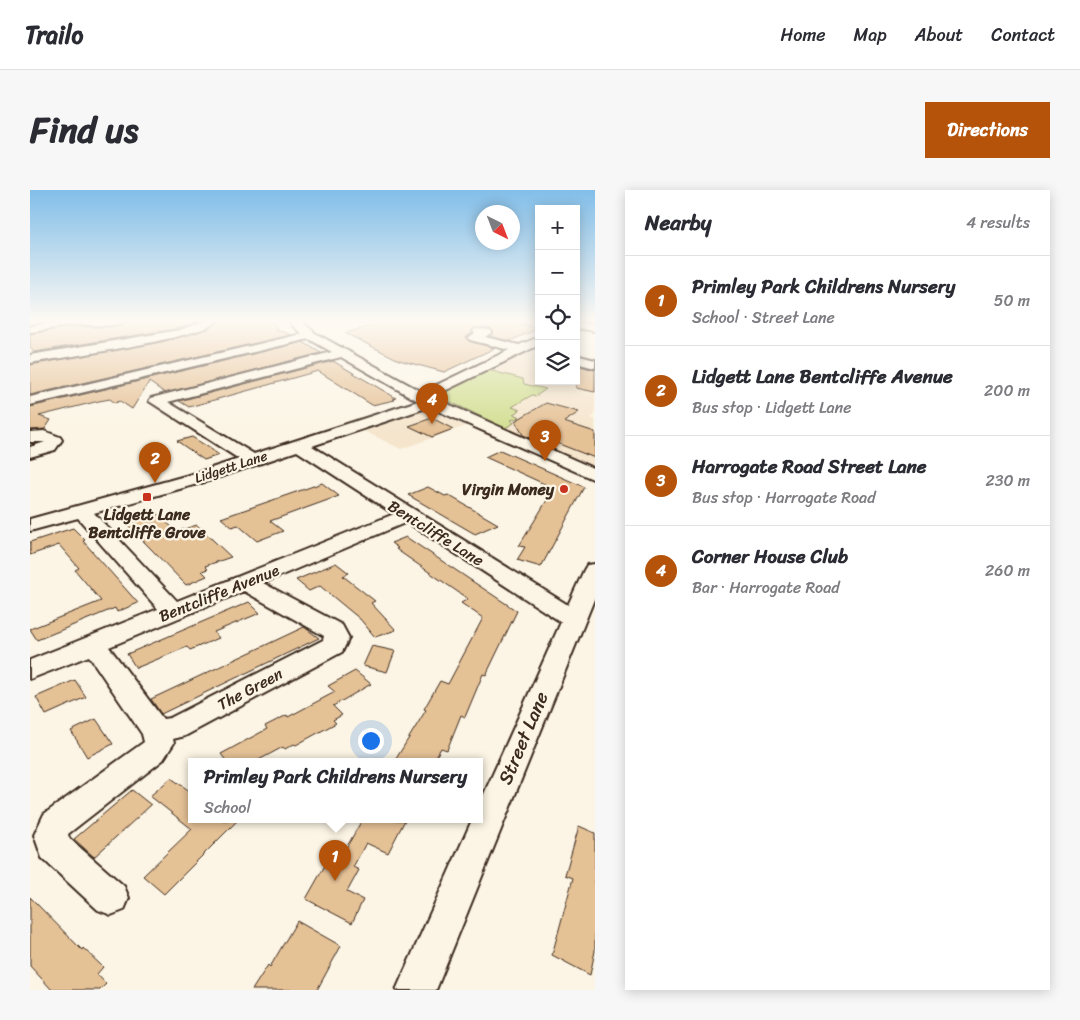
<!DOCTYPE html>
<html lang="en">
<head>
<meta charset="utf-8">
<style>
	body { margin:0; font-family:Sriracha,sans-serif; background:#f7f7f7; color:#2b2b33 }
	.controls { position:absolute; right:15px; top:15px; display:grid; overflow:hidden; border-radius:0px; box-shadow:0 2px 12px #0003 }
	.controls button { width:45px; height:45px; display:grid; place-items:center; padding:0; border:0; border-bottom:1px solid #e1e1e2; background:#fff; color:#2b2b33; font:25px sans-serif }
	.compass { position:absolute; left:445px; top:15px; width:45px; height:45px; border-radius:50%; background:#fff; box-shadow:0 2px 12px #0003; rotate:138deg }
	.you { position:absolute; left:340px; top:550px; width:18px; height:18px; margin:-12px; border:4px solid #fff; border-radius:50%; background:#1a73e8; box-shadow:0 0 0 8px #1a73e833 }
	.badge { display:grid; place-items:center; width:32px; height:32px; border-radius:50%; background:#b45309; color:#fff; font-size:16px; font-weight:700 }
	.pin { position:absolute; translate:-50% -41px; filter:drop-shadow(0 1px 2px #0008) }
	.pin::after { content:''; position:absolute; top:26px; width:18px; height:15px; background:inherit; clip-path:polygon(0 0,100% 0,50% 100%) }
	.popup { position:absolute; left:158px; top:568px; width:295px; height:65px; box-sizing:border-box; display:grid; place-content:center; border-radius:0px; background:#fff; filter:drop-shadow(0 1px 4px #0005); font-size:16px; white-space:nowrap; color:#7c7c81 }
	.popup b { font-size:19px; color:#2b2b33 }
	.popup::after { content:''; position:absolute; left:50%; top:100%; margin-left:-10px; border:10px solid transparent; border-top-color:#fff }
	.list { margin:0; padding:0; list-style:none }
	h2 { display:flex; justify-content:space-between; align-items:center; height:65px; margin:0; padding:0 20px; font-size:21px }
	h2 small { font-size:16px; font-weight:400; color:#7c7c81 }
	.list li { display:grid; grid-template-columns:32px 1fr auto; gap:15px; align-items:center; box-sizing:border-box; height:90px; padding:0 20px; border-top:1px solid #e1e1e2 }
	.list b { display:block; font-size:19px; white-space:nowrap }
	.list p { margin:0; font-size:16px; white-space:nowrap; color:#7c7c81 }
	.list em { font-size:16px; font-style:normal; color:#7c7c81 }
	.icon { flex:none; width:28px; height:28px; fill:none; stroke:currentColor; stroke-width:2; stroke-linecap:round; stroke-linejoin:round }
	.map { position:relative; flex:none; width:565px; height:800px; overflow:hidden; border-radius:0px }
	header { display:flex; align-items:center; gap:30px; box-sizing:border-box; height:70px; padding:0 25px; background:#fff; border-bottom:1px solid #e1e1e2 }
	header strong { font-size:24px }
	nav { display:flex; gap:28px; margin-inline-start:auto; font-size:18px }
	.intro { display:flex; align-items:center; justify-content:space-between; box-sizing:border-box; height:120px; padding:0 30px }
	h1 { margin:0; font-size:35px }
	.button { padding:12px 22px; border-radius:0px; background:#b45309; color:#fff; font-size:18px; font-weight:700 }
	main { display:flex; gap:30px; padding:0 30px }
	aside { flex:1; background:#fff; border-radius:0px; box-shadow:0 2px 12px #0003 }
	.map>svg:first-child { display:block }
	.built { fill:#f5e5cd }
	.green { fill:#d2de91; stroke:#868458 }
	.building { fill:#e5c196; stroke:#3b2a1e }
	.lines { fill:none; stroke-linecap:round; stroke-linejoin:round }
	.minor-casing { stroke:#3b2a1e; stroke-width:4 }
	.minor { fill:#fcf5e5; fill-rule:evenodd }
	.poi-dot { fill:#c8321e; stroke:#fcf5e5; stroke-width:2 }
	.labels { text-anchor:middle; dominant-baseline:central; stroke-width:4.5; stroke-linejoin:round; paint-order:stroke }
	.far-street-label { font-size:14px; fill:#3b2a1e; stroke:#fcf5e5 }
	.poi-label { font-size:16px; font-weight:bold; fill:#3b2a1e; stroke:#fcf5e5; text-anchor:end }
	.street-label { font-size:16px; fill:#3b2a1e; stroke:#fcf5e5 }
	.near-street-label { font-size:19px; fill:#3b2a1e; stroke:#fcf5e5 }
</style>
</head>
<body>
<header>
<strong>Trailo</strong>
<nav><a>Home</a><a>Map</a><a>About</a><a>Contact</a></nav>
</header>
<div class="intro"><h1>Find us</h1><a class="button">Directions</a></div>
<main>
<div class="map">
<svg width="565" height="800" viewBox="0 0 565 800">
	<rect width="100%" height="100%" fill="#fcf5e5"/>
	<filter id="ink" filterUnits="userSpaceOnUse"><feTurbulence type="fractalNoise" baseFrequency=".02" numOctaves="2"/><feDisplacementMap in="SourceGraphic" scale="10" xChannelSelector="R" yChannelSelector="G"/><feConvolveMatrix kernelMatrix="1 2 1 2 8 2 1 2 1" color-interpolation-filters="sRGB"/></filter>
	<g filter="url(#ink)">
		<g class="built">
			<polygon points="492,162 509,164 509,191 546,191 546,172 565,177 565,225 561,228 565,230 565,277 501,250 408,206"/>
			<polygon points="388,221 404,222 436,236 371,259 332,240"/>
		</g>
		<polygon class="green" points="458,180 493,189 494,194 516,199 506,206 502,205 482,217 490,220 483,224 490,227 481,230 484,233 475,238 408,206"/>
		<g class="building">
			<polygon points="99,130 173,130 150,138 4,162 0,158 0,144 41,137 87,136"/>
			<polygon points="191,130 237,130 246,135 246,139 261,145 0,205 0,175 131,152 178,139"/>
			<polygon points="364,130 474,130 509,138 480,151 459,146 464,142 460,138 444,138 442,143 436,148 439,151 465,158 414,182 369,170 315,143"/>
			<polygon points="273,152 291,163 135,203 119,192 102,219 90,211 85,213 80,209 69,211 9,226 21,230 15,239 0,240 0,217"/>
			<polygon points="303,171 366,208 363,209 365,210 342,215 288,181 159,217 149,211"/>
			<polygon points="546,175 565,180 565,202 546,198"/>
			<polygon points="516,213 549,222 534,232 565,242 565,268 511,247 503,249 493,245 485,231"/>
			<polygon points="402,228 423,239 402,247 379,236"/>
			<polygon points="162,247 178,257 189,265 174,270 147,251"/>
			<polygon points="470,260 554,297 511,377 487,370 495,357 489,356 522,302 515,300 521,297 455,267"/>
			<polygon points="292,293 309,306 240,331 253,341 227,351 208,335 202,337 191,328"/>
			<polygon points="398,297 415,306 418,305 468,334 445,344 378,305"/>
			<polygon points="122,319 144,339 148,341 167,335 201,367 175,376 178,379 172,381 177,386 156,395 89,326 110,320 112,322"/>
			<polygon points="43,338 55,350 53,351 108,413 87,422 85,418 7,450 0,439 71,411 45,380 49,378 29,355 0,365 0,352"/>
			<polygon points="376,347 487,421 456,485 453,484 435,527 431,525 417,560 411,558 403,572 364,572 396,520 394,519 410,491 418,494 453,428 431,413 438,409 370,362 366,359 368,358 361,353"/>
			<polygon points="306,373 319,383 313,386 345,411 341,413 366,440 345,447 330,429 290,396 279,401 266,390"/>
			<polygon points="219,412 230,423 184,442 189,448 160,460 157,457 106,478 97,464"/>
			<polygon points="274,437 289,448 131,524 121,509"/>
			<polygon points="342,456 365,461 357,482 333,476"/>
			<polygon points="325,481 341,494 303,516 312,525 303,530 306,533 266,555 264,554 255,559 253,557 225,572 197,572 191,564 237,539 235,536 257,525 258,527 305,502 298,496"/>
			<polygon points="45,490 56,507 16,525 6,507"/>
			<polygon points="66,529 83,554 57,567 41,541"/>
			<polygon points="141,588 161,602 161,630 208,630 134,704 113,686 162,639 120,606"/>
			<polygon points="102,600 121,615 64,667 44,649"/>
			<polygon points="332,630 375,630 358,663 336,653 323,677 329,680 317,702 333,710 322,733 276,709 306,656 315,660"/>
			<polygon points="549,636 565,643 565,761 560,785 522,765 543,688 535,685"/>
			<polygon points="0,707 52,760 53,758 73,777 67,784 76,794 70,800 22,800 0,776"/>
			<polygon points="267,731 311,756 287,800 222,800 238,775 240,777"/>
		</g>
		<g class="lines">
			<g class="minor-casing">
				<g id="minor">
					<path d="M43,130H97C87,139 60,134 47,135C31,136 16,140 0,142V136Z"/>
					<path d="M177,130H189C172,149 33,167 0,173V165L150,140Z"/>
					<path d="M260,130H270L285,143L392,202L479,160L440,150L438,148L445,143L443,141L445,139L460,140L462,142L455,147L489,155L509,147V155L402,207L565,279V290L399,217L282,256L538,415L554,380L557,375L565,374V407L406,800H366L442,630H449V615L531,432L377,332L233,393L312,435L319,448L312,462L155,546L143,549L144,553L133,570L38,644L39,648L94,696L99,708L94,720L81,725L68,720L12,668L4,645L14,624L114,552L112,544L59,466L0,489V470L128,419L48,328L0,341V329L166,283L209,269L119,211L121,208L302,162L279,149L0,215V207L272,144L263,136ZM311,167L388,211L224,264L138,212ZM267,261L364,324L147,411L64,323L178,291ZM214,401L294,446L293,450L140,528L133,529L79,457Z"/>
					<polygon points="546,132 565,135 565,141 546,138"/>
					<polygon points="546,165 565,170 565,178 546,173"/>
					<polygon points="14,241 30,247 32,250 25,260 0,267 0,257 15,252 0,252 0,242"/>
				</g>
			</g>
			<use href="#minor" class="minor"/>
		</g>
	</g>
	<linearGradient id="sky" x2="0" y2="1"><stop stop-color="#82bee9"/><stop offset="0.54" stop-color="#fefaf3"/><stop offset="1" stop-color="#fefaf3" stop-opacity="0"/></linearGradient>
	<rect width="565" height="242" fill="url(#sky)"/>
	<g class="poi-dot">
		<circle cx="534" cy="299" r="5"/>
		<rect x="112" y="302" width="10" height="10" rx="2.5"/>
	</g>
	<g class="labels">
		<g class="far-street-label">
			<text transform="translate(201 277) rotate(-18)">Lidgett Lane</text>
		</g>
		<g class="poi-label">
			<text x="524" y="299">Virgin Money</text>
			<text x="117" y="324" text-anchor="middle">Lidgett Lane<tspan x="117" dy="18">Bentcliffe Grove</tspan></text>
		</g>
		<g class="street-label">
			<text transform="translate(406 343) rotate(32)">Bentcliffe Lane</text>
			<text transform="translate(189 403) rotate(-22)">Bentcliffe Avenue</text>
			<text transform="translate(220 499) rotate(-28)">The Green</text>
		</g>
		<g class="near-street-label">
			<text transform="translate(493 548) rotate(-67)">Street Lane</text>
		</g>
	</g>
</svg>
<div class="controls">
<button>+</button>
<button>−</button>
<button><svg class="icon" aria-label="locate" viewBox="0 0 24 24"><circle cx="12" cy="12" r="6"/><path d="M12 2v4M12 18v4M2 12h4M18 12h4"/></svg></button>
<button><svg class="icon" aria-label="layers" viewBox="0 0 24 24"><path d="M12 4l9 5-9 5-9-5zM3 14l9 5 9-5"/></svg></button>
</div>
<svg class="compass" viewBox="-18 -18 36 36"><path d="M0-13l5 13h-10z" fill="#e53935"/><path d="M0 13l5-13h-10z" fill="#7c7c81"/></svg>
<div class="you"></div>
<div class="pin badge" style="left:305px;top:691px">1</div>
<div class="popup"><b>Primley Park Childrens Nursery</b>School</div>
<div class="pin badge" style="left:125px;top:293px">2</div>
<div class="pin badge" style="left:515px;top:271px">3</div>
<div class="pin badge" style="left:402px;top:234px">4</div>
</div>
<aside>
<h2>Nearby<small>4 results</small></h2>
<ul class="list">
<li><span class="badge">1</span><div><b>Primley Park Childrens Nursery</b><p>School · Street Lane</p></div><em>50 m</em></li>
<li><span class="badge">2</span><div><b>Lidgett Lane Bentcliffe Avenue</b><p>Bus stop · Lidgett Lane</p></div><em>200 m</em></li>
<li><span class="badge">3</span><div><b>Harrogate Road Street Lane</b><p>Bus stop · Harrogate Road</p></div><em>230 m</em></li>
<li><span class="badge">4</span><div><b>Corner House Club</b><p>Bar · Harrogate Road</p></div><em>260 m</em></li>
</ul>
</aside>
</main>
</body>
</html>
